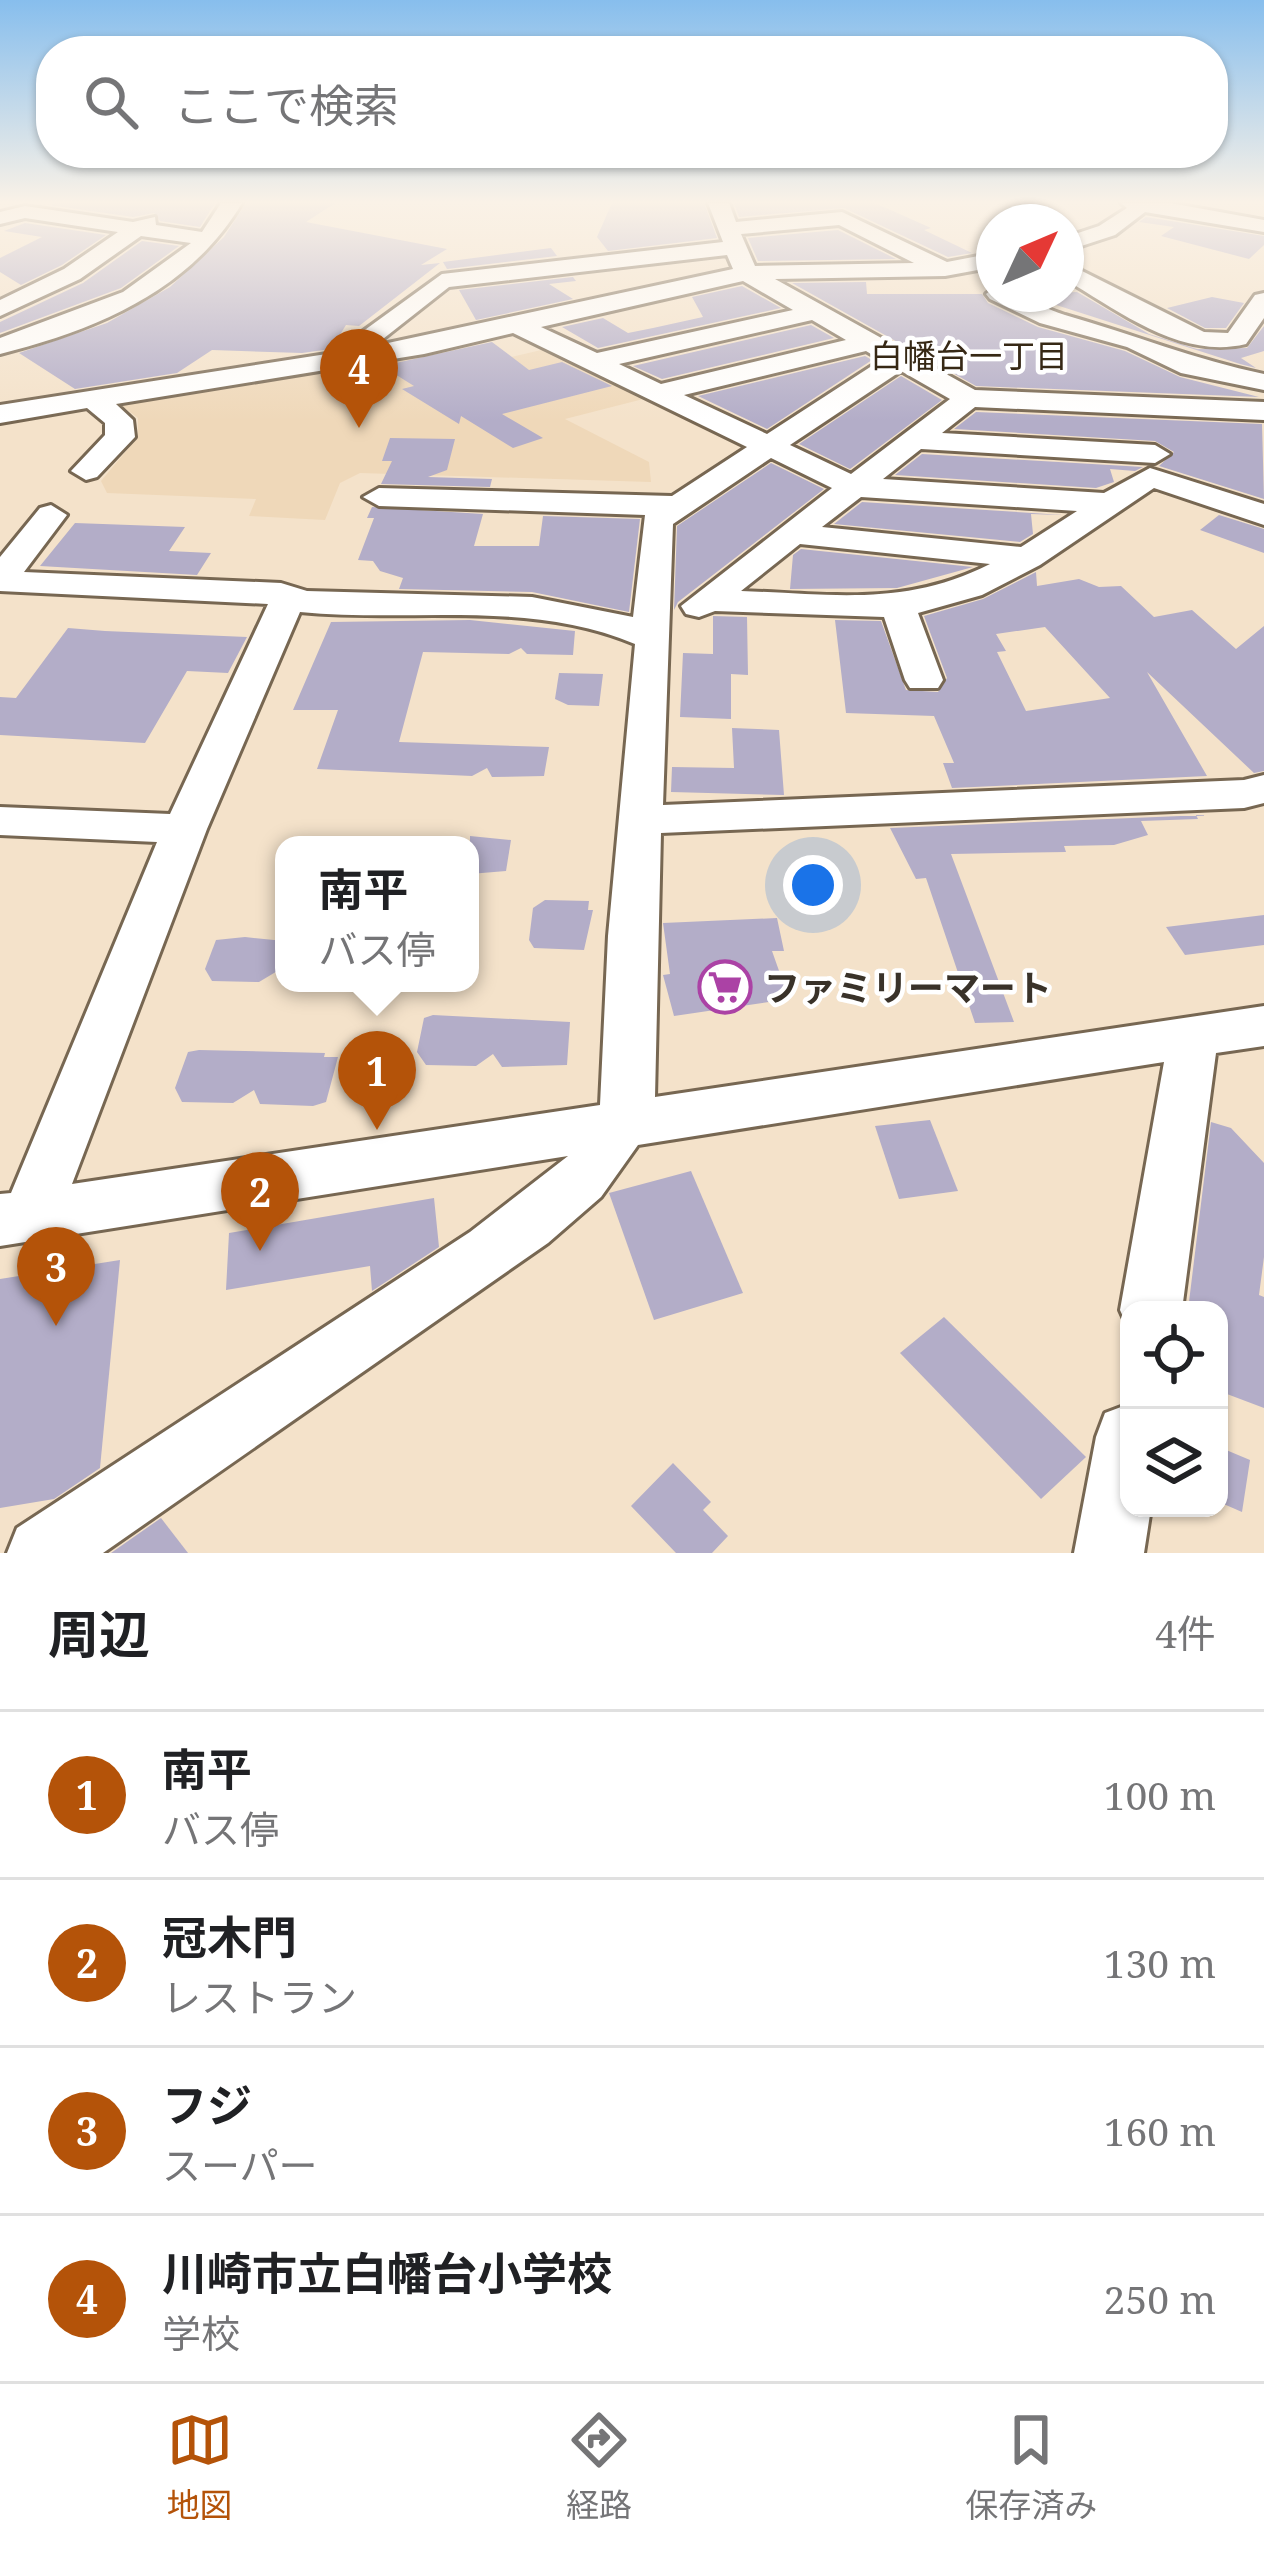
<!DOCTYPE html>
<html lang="ja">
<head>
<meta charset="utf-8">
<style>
	body { margin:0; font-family:"Noto Serif","Noto Sans JP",serif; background:#f2f2f2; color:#202124 }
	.controls { position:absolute; right:36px; bottom:36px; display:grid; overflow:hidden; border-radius:24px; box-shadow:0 3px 9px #0004 }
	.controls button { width:108px; height:108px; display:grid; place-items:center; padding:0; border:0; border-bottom:3px solid #e0e0e0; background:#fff; color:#202124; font:60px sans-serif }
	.compass { position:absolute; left:976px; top:204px; width:108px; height:108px; border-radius:50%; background:#fff; box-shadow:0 3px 9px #0004; rotate:46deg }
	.you { position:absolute; left:813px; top:885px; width:42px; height:42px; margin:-30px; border:9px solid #fff; border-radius:50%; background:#1a73e8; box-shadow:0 0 0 18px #1a73e833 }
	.badge { display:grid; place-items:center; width:78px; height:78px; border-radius:50%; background:#b45309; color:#fff; font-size:39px; font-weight:700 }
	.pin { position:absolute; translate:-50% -99px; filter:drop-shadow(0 3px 6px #0008) }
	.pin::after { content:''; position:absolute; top:63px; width:42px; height:36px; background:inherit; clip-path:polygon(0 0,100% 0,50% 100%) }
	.popup { position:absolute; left:275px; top:836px; width:204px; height:156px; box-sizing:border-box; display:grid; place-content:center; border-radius:24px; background:#fff; filter:drop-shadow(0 3px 9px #0005); font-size:39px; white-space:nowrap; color:#757577 }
	.popup b { font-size:45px; color:#202124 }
	.popup::after { content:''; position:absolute; left:50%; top:100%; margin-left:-24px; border:24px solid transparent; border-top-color:#fff }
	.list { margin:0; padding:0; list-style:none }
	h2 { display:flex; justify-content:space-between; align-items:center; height:156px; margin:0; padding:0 48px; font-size:51px }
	h2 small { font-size:39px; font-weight:400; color:#757577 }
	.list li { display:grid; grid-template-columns:78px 1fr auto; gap:36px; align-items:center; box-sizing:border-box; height:168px; padding:0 48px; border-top:3px solid #e0e0e0 }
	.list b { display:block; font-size:45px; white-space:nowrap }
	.list p { margin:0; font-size:39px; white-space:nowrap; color:#757577 }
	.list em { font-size:39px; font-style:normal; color:#757577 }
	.icon { flex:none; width:66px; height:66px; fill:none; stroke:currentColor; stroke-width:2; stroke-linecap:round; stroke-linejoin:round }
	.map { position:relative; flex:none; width:1264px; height:1553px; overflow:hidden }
	.search { position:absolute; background:#fff; box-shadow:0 3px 9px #0004; left:36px; right:36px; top:36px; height:132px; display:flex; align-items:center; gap:30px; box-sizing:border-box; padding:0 42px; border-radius:48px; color:#757577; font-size:45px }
	.sheet { height:828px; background:#fff }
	nav { display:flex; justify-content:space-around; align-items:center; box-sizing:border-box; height:168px; border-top:3px solid #e0e0e0; background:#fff; font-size:33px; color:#757577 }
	nav a { display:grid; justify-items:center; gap:6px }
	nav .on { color:#b45309 }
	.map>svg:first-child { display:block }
	.built { fill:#efd8b9 }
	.building { fill:#b3adc8; fill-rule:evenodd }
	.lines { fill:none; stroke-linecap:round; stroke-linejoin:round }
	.minor-casing { stroke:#776752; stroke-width:6 }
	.minor { fill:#fff; fill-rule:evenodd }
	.labels { text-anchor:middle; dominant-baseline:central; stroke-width:9; stroke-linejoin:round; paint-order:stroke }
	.far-neighbourhood-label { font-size:33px; fill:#362815; stroke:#fff }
	.poi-label { font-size:36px; font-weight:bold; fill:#393229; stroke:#fff; text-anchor:start }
</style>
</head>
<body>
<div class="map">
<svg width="1264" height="1553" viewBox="0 0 1264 1553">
	<rect width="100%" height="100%" fill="#f4e2ca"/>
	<polygon class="built" points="554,347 655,396 565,419 649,462 651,482 360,473 340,483 325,520 249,516 256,499 107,493 101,481 138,437 138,418 118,403 436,350 465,368"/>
	<g class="building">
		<polygon points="55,203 215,203 200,227 160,221 154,213 133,217 50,205"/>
		<polygon points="246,203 335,203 306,222 447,249 421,265 440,263 359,326 346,325 331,349 302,353 212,350 177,373 75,389 19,353 107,323 170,287 224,237"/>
		<polygon points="612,203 704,203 717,238 608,251 597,237"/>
		<polygon points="734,203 875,203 931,228 924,230 972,253 948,257 844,208 739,217"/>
		<polygon points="1146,217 1264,236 1264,245 1249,259 1161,236 1174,227 1139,222"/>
		<polygon points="25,223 106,235 62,265 21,285 0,272 0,258 42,237 4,231"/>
		<polygon points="838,230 896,259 758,261 748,238"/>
		<polygon points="142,241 179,246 121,288 0,333 0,322 83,283"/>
		<polygon points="551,248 557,256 447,269 443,262"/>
		<polygon points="573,277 576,281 549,284 573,299 476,320 459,290"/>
		<polygon points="866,282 867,294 982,294 988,303 1038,327 1125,351 1180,377 1259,397 976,386 792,283"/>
		<polygon points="742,286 781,308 598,348 562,327 603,318 628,333 653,328 703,317 692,297"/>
		<polygon points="1077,292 1149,334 1197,349 1247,348 1264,326 1264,351 1241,358 1256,368 1240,364 1022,294"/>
		<polygon points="1212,297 1244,303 1226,328 1205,328 1167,308"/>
		<polygon points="811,325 834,338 662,379 633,366"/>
		<polygon points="492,342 529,370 562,362 612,386 502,414 543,438 513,448 461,416 459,424 402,389 414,386 382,366"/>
		<polygon points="865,356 872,360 767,429 698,396"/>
		<polygon points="901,376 942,400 850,469 799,444"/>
		<polygon points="976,412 1262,424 1264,499 1159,466 1174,452 1155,441 954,429"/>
		<polygon points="390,438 455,439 447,470 428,477 492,479 490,487 381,484 392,461 382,461"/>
		<polygon points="922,454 1143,467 1135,471 1110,469 1114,482 1096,488 895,475"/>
		<polygon points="771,463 824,489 678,602 674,610 677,526"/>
		<polygon points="862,502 1063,515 1031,514 1033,534 1020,542 834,524"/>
		<polygon points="372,507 483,514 474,546 539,546 543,516 640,519 629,612 532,592 399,589 403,578 380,571 373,561 358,560 374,518 367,518"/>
		<polygon points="1219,515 1264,529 1264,553 1200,530"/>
		<polygon points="75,523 185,527 169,551 211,553 197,575 40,566"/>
		<polygon points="801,549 973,567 897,588 790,589 793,555"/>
		<path d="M1036,572L1037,586L1079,579L1099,587L1121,586L1154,617L1192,610L1236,649L1264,626V771L1254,773L1147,672L1207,776L952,788L943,763H954L934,716L846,713L835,620L881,621L906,690L938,692L947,678L924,616L983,599ZM1045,627L1110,698L1026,711L997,652L1006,651L996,634Z"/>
		<polygon points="713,616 747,617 748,675 731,674 731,719 680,717 683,653 713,654"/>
		<polygon points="470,620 575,631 573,655 527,654 521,648 509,654 423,652 399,742 549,747 544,776 492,777 487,768 472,776 317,769 338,710 293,710 331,622"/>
		<polygon points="68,628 105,631 247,637 228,673 187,671 145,743 0,735 0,697 16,698"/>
		<polygon points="559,673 603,674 599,706 568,705 555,699"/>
		<polygon points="732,728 779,730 784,795 671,792 672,767 734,768"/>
		<polygon points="1196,815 1198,819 1141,821 1148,835 1114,845 1064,846 1066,852 951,854 1014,1022 975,1023 926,878 916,879 890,828 1205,815"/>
		<polygon points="470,836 511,840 506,871 470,874"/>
		<polygon points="545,900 589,901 588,910 593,910 584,950 534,948 529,940 533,908"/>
		<polygon points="1264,915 1264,945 1185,955 1166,927"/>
		<polygon points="777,918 784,951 772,951 789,999 674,1016 663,975 670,974 663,923"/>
		<polygon points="245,937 284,941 284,967 259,982 212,981 205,969 216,940"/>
		<polygon points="433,1015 570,1022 567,1065 502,1067 493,1054 476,1066 426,1065 417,1052 424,1018"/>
		<polygon points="199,1050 325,1053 324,1057 338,1057 326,1102 313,1106 260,1104 254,1090 233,1103 182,1102 175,1088 188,1052"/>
		<polygon points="930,1120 958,1191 899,1199 875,1126"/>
		<polygon points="1211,1122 1231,1128 1264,1163 1264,1257 1259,1295 1264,1297 1264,1408 1219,1391 1219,1310 1188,1310"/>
		<polygon points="691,1171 743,1293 654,1320 609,1193"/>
		<polygon points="434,1198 439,1247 372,1291 370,1266 226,1290 229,1233"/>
		<polygon points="120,1260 100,1468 54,1499 0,1508 0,1279"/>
		<polygon points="944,1317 1086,1457 1041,1499 900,1353"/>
		<polygon points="1219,1447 1250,1460 1242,1512 1219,1502"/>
		<polygon points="673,1463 711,1502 703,1510 728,1536 712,1553 676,1553 631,1506"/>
		<polygon points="161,1518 188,1553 111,1553"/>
	</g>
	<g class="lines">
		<g class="minor-casing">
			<g id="minor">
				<path d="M221,203H242C190,291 96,330 0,354V338L123,292L191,243L141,236L80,279L0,316V300L64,269L118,232L25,218L0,224V212L25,206L133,222L155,217L156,225L202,232Z"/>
				<path d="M708,203H729L736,222L842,212L947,262L994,253V267L945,276L775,279L975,390L1264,402V420L975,407L942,433L1155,445L1170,454L1155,463L921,449L883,479L1104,493L1150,468L1264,504V525L1154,488L1040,565L982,595L918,613L943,680L938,688H910L905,680L884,617L715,611L699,617L686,614L681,606L832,488L771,458L673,524L663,805L1244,780L1264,775V803L1244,808L661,833L655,1097L1264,1006V1046L1216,1053L1182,1310H1129V1330L1120,1310L1164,1062L638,1145L601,1197L548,1243L103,1553H7L17,1528L470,1232L568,1156L0,1246V1194L11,1193L157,842L0,835V807L170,814L268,604L0,591V557L40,508L51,505L67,515L24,572L281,583L307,591L532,597L633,617L645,515L379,506L363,497L379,488L672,496L747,447L513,333L424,354L116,404L133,420L135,437L97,477L86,480L71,471L105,435V423L87,408L0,423V405L333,353L442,274L723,242ZM839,225L914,263L755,266L741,234ZM727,255L733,269L374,346L449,287ZM743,281L793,310L597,353L541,327ZM812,320L846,340L661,384L619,364ZM866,351L881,360L767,434L684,395ZM901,371L950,399L851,474L790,445ZM861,497L1077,511L1021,547L822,527ZM800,544L990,564C905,607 832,594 741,591ZM300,612C412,623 529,599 635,644L608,936L600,1105L72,1184L207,829Z"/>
				<polygon points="1121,203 1170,203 1264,220 1264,232 1145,212 1115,235 1066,251 1066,237 1099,226 1127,208"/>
				<path d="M1066,263L1204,332L1228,333L1255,295L1264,293V318L1246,344C1181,360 1119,311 1066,280Z"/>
				<path d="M994,288V294C1022,294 1039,307 1065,315C1132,334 1196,360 1264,374V390L1181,373L1127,347L1040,323L990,299L986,294Z"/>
				<polygon points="1129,1404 1129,1508 1151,1508 1144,1553 1074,1553 1096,1437 1105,1413"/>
			</g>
		</g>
		<use href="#minor" class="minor"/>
	</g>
	<linearGradient id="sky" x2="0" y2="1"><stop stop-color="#87beed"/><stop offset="0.48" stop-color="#faf2e7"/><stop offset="1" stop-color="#faf2e7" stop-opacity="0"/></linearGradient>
	<rect width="1264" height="421" fill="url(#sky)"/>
	<defs>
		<g id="supermarket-ring" transform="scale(2.7)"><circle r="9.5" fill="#fff" stroke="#ab42a5" stroke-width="1.5"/><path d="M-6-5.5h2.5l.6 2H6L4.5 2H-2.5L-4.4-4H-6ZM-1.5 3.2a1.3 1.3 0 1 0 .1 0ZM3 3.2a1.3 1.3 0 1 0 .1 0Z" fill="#ab42a5"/></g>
	</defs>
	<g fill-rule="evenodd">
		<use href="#supermarket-ring" x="725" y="987"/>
	</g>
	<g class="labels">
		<g class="far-neighbourhood-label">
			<text x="969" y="355">白幡台一丁目</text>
		</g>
		<g class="poi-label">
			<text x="764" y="987">ファミリーマート</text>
		</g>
	</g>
</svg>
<div class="controls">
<button><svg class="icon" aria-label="locate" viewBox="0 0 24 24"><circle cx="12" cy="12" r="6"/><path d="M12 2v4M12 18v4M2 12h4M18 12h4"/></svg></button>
<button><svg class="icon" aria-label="layers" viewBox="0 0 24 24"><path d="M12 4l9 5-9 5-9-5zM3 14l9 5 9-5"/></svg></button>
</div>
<svg class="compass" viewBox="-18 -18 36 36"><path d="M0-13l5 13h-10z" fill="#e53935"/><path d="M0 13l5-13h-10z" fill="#757577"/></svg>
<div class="you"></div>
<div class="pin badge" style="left:377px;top:1130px">1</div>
<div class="popup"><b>南平</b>バス停</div>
<div class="pin badge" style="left:260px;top:1251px">2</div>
<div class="pin badge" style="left:56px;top:1326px">3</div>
<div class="pin badge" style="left:359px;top:428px">4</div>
<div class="search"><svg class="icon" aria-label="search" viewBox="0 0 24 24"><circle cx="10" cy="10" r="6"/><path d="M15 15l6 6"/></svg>ここで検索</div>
</div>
<section class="sheet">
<h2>周辺<small>4件</small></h2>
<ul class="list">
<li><span class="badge">1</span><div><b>南平</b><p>バス停</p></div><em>100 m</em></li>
<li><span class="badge">2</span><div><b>冠木門</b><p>レストラン</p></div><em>130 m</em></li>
<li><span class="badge">3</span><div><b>フジ</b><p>スーパー</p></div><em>160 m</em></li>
<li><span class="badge">4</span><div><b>川崎市立白幡台小学校</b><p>学校</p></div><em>250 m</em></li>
</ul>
</section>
<nav>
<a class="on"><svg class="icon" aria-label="map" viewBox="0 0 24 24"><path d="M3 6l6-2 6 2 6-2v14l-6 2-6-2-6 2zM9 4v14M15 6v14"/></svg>地図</a>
<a><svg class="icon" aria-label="directions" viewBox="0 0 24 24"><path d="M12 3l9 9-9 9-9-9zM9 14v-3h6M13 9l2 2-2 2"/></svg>経路</a>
<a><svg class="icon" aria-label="saved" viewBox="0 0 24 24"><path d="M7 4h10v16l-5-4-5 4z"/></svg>保存済み</a>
</nav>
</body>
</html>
